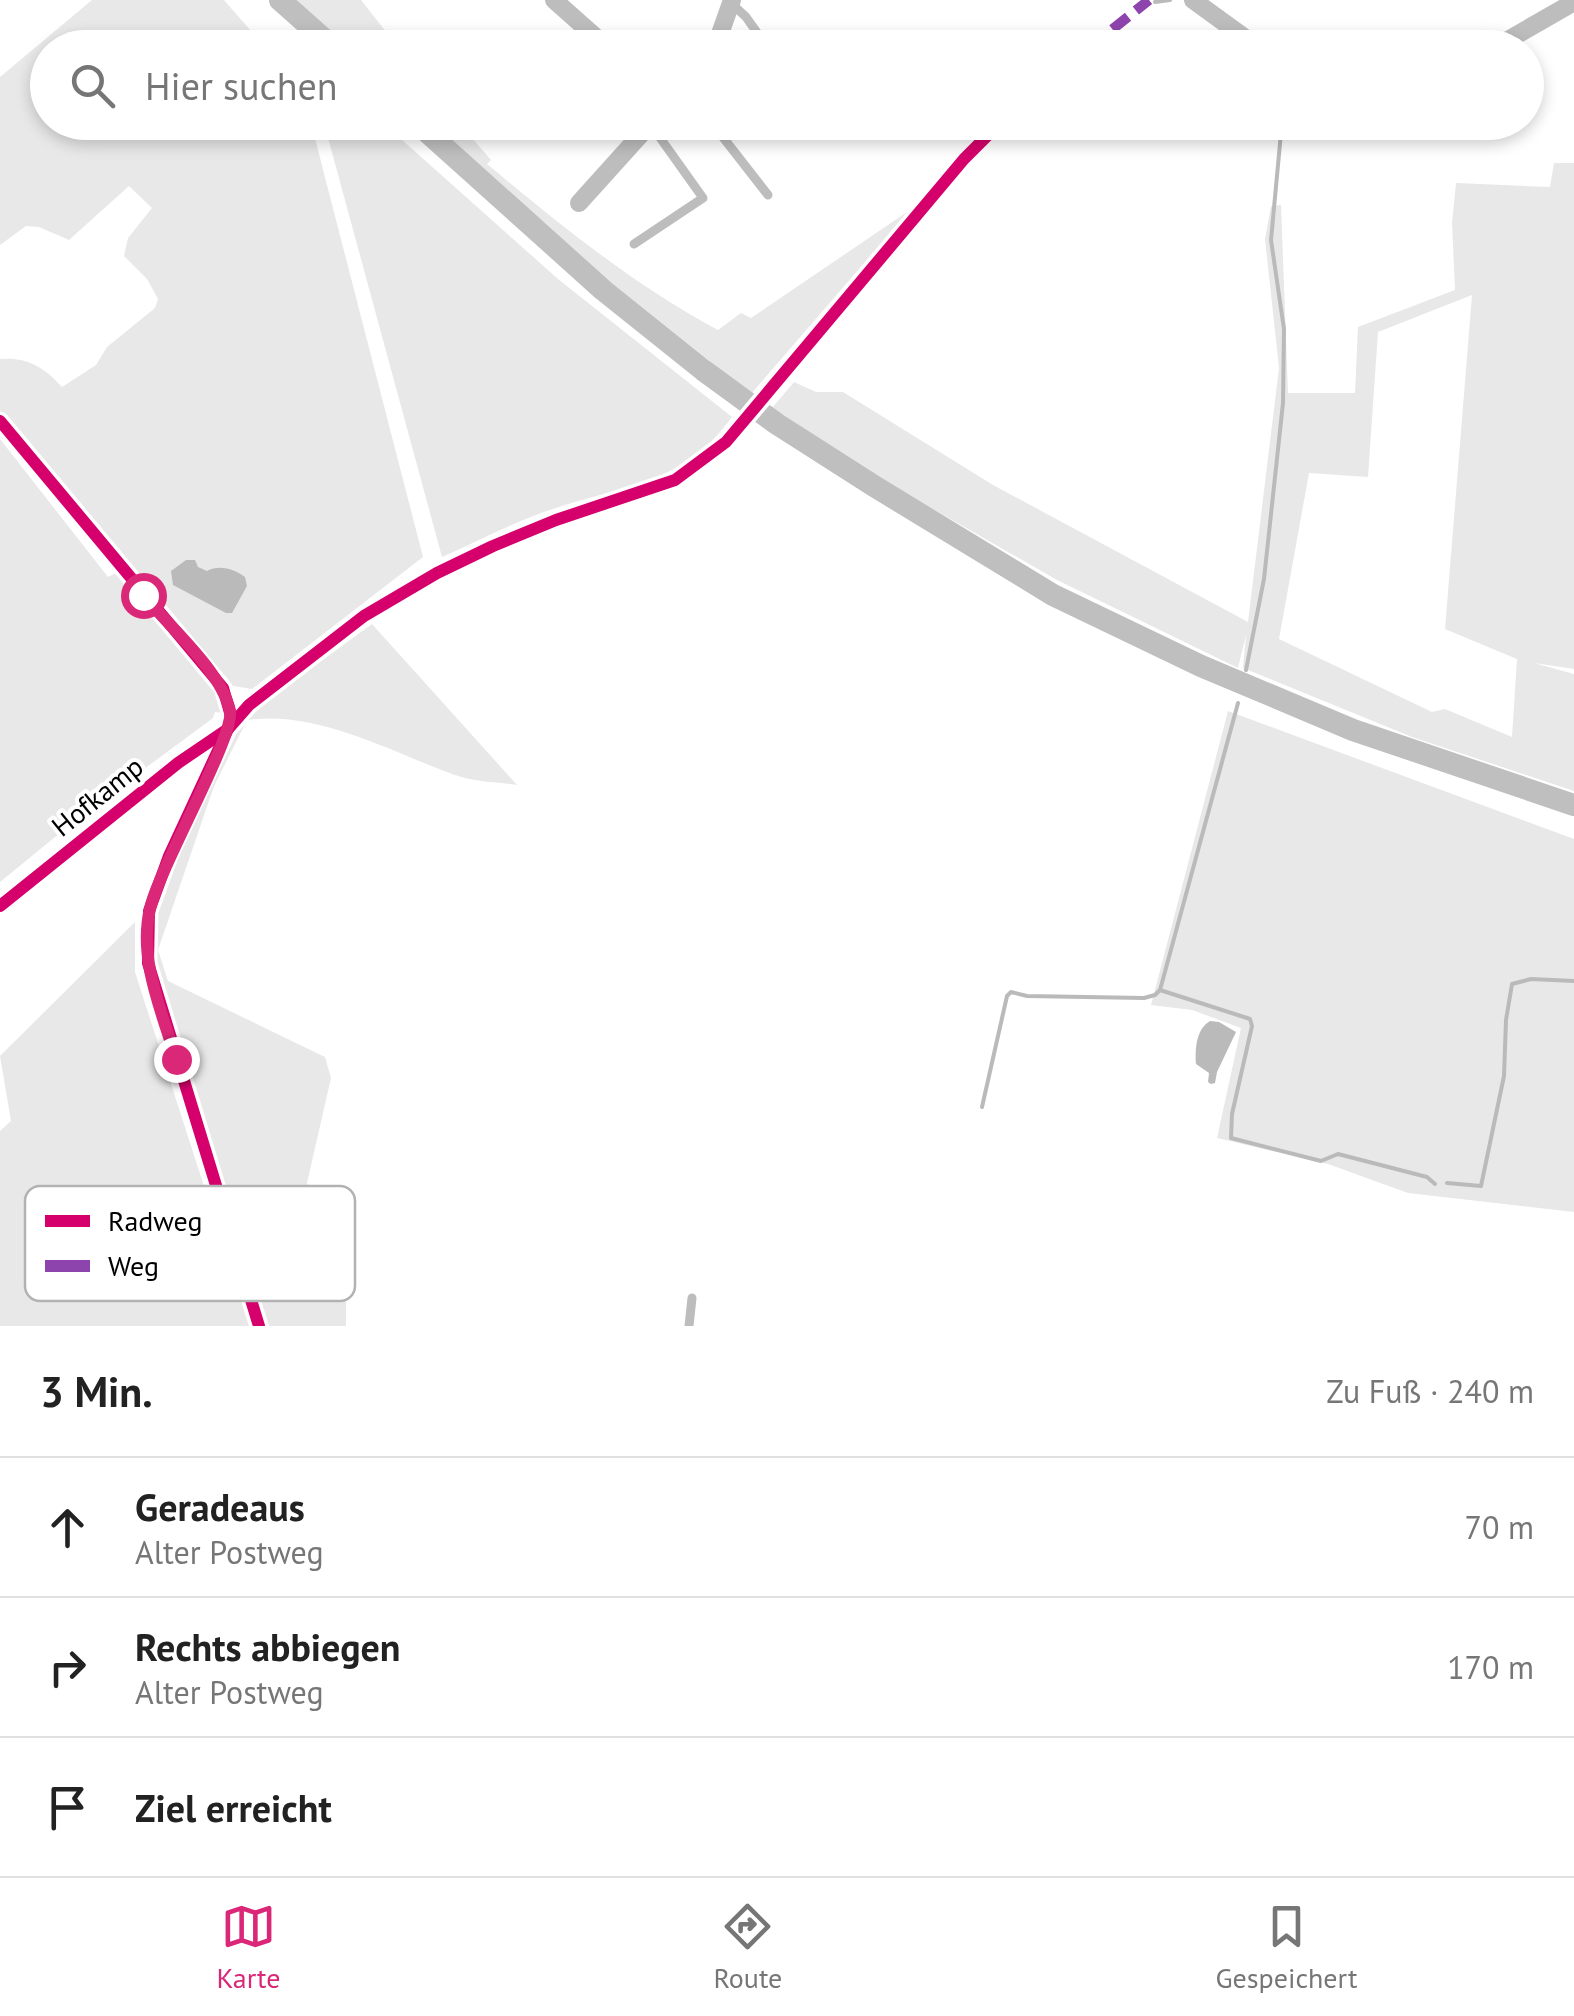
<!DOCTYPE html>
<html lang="de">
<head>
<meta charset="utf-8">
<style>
	body { margin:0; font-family:"PT Sans",sans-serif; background:#f2f2f2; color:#222 }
	.stop { position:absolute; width:30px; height:30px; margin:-22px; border:8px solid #db2777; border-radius:50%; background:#fff }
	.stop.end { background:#db2777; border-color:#fff; box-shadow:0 2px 10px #0008 }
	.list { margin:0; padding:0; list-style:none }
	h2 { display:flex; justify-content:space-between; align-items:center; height:130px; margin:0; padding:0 40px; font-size:42px }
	h2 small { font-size:32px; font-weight:400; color:#767676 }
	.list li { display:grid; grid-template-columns:65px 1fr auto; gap:30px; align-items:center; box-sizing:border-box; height:140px; padding:0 40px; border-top:2px solid #e0e0e0 }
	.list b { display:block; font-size:38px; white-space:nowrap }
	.list p { margin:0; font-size:32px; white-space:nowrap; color:#767676 }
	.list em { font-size:32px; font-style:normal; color:#767676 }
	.icon { flex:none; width:55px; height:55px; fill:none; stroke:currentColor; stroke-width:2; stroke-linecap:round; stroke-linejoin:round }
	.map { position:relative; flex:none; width:1574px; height:1326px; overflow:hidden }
	.search { position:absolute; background:#fff; box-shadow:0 5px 15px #0003; left:30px; right:30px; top:30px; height:110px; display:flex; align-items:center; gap:25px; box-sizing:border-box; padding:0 35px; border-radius:55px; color:#767676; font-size:38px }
	.sheet { height:550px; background:#fff }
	nav { display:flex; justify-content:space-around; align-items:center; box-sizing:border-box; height:140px; border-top:2px solid #e0e0e0; background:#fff; font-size:28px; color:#767676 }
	nav a { display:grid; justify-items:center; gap:5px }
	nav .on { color:#db2777 }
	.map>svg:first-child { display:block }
	.green { fill:#e8e8e8; fill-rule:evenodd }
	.water { fill:#bababa }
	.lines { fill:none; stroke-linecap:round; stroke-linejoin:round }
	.stream { stroke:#bababa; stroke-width:4 }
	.lane { stroke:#bdbdbd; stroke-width:9 }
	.street { stroke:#bdbdbd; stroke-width:18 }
	.secondary { stroke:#bfbfbf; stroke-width:22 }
	.quiet { stroke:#8e44ad; stroke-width:10; stroke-dasharray:20 10; stroke-linecap:butt }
	.cycleway-casing { stroke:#fff; stroke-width:19 }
	.cycleway { stroke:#d6006c; stroke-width:12 }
	.route { stroke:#db2777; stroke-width:12 }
	.labels { text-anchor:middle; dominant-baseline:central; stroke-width:8; stroke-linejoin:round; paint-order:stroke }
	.street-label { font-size:28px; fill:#000; stroke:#fff }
	.key { fill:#fff; stroke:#b2b2b2; stroke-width:2.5 }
	.key-label { font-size:28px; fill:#000 }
</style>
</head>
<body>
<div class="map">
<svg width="1574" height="1326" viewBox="0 0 1574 1326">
	<rect width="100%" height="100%" fill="#fff"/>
	<g class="green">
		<path d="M92,0H224L265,47L48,48V122L311,123L423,557L252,689L233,686L148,592L0,415V359C27,357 44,367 62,387L96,365L107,347L155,308L158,299L147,279L124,256L128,238L152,208L129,186L69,240L39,227L26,226L0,245V77Z"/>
		<polygon points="293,0 361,0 398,47 347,47"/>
		<path d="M324,123H383L558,279L732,417C683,484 629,484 556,508C517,520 479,541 442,557Z"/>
		<path d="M430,123H459L491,160L487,164C560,225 634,285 718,330L741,313L751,318L910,210L751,394L564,245Z"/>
		<path d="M1554,163H1574V669L1534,663L1574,674V791L1412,737L1243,668L1246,635L1238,668L1057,580L879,478L772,408L794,382L816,392H843L993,485L1248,622L1279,368L1265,239L1271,206L1281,205L1288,393H1355L1358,327L1455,290L1452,223L1456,183L1550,187ZM1472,295L1445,629L1517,659L1512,737L1445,709L1432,712L1279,639L1309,473L1368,477L1378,332Z"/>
		<polygon points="0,439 108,577 118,572 213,688 224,713 215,712 213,718 82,815 0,882"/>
		<path d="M372,624L517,785C497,782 474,782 455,775C391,752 318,710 247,720L214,786L158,950L168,981L325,1057L331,1078L307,1183L331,1248L346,1263V1326H269L183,1057L154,956L152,937L161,895L237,727L254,710Z"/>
		<polygon points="1228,711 1574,839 1574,1212 1408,1193 1328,1164 1217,1138 1241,1028 1192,1010 1151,1005"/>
		<polygon points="135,922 135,972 249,1326 0,1326 0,1131 11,1121 0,1056"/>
	</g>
	<g class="water">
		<path d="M186,560H195L198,567L207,571C219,564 235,569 245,577L247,586L232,613H226L173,585L171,571Z"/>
		<path d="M1210,1021L1219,1022L1236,1032L1217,1072L1215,1083L1211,1084L1208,1082L1209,1073L1196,1064C1195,1049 1196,1029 1210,1021Z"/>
	</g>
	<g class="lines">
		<g class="stream">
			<polyline points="1155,2 1170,0"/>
			<polyline points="1246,670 1264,579 1283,403 1284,329 1271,240 1282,122"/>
			<polyline points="1238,703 1160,990 1250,1019 1252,1026 1232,1114 1231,1138 1321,1161 1338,1154 1427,1177 1435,1184"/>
			<polyline points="982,1107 1007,996 1011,992 1027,996 1144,998 1155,995 1159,991"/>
			<polyline points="1447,1183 1481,1186 1504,1076 1506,1020 1512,984 1531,979 1574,981"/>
		</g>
		<g class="lane">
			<polyline points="731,3 746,17 768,48"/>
			<polyline points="567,48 586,28"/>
			<polyline points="711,122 768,195"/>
			<polyline points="634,244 703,198 651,125"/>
			<polyline points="689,1326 692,1298"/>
		</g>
		<g class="street">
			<polyline points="554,0 608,48"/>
			<polyline points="1193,0 1259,48"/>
			<polyline points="715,48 732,0"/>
			<polyline points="1494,48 1574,2"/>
			<polyline points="579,203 652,122"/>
			<polyline points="0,421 223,688 231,716 228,729 169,856 149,911 148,963 259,1326"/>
			<polyline points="0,906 178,763 228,729"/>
		</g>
		<g class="secondary">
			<polyline points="280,0 334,48"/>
			<polyline points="416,122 603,290 703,370 777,424 874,486 1053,595 1201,666 1353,730 1574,805"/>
		</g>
		<polyline class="quiet" points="1089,48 1149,0"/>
		<g class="cycleway-casing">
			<g id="cycleway">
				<polyline points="0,421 223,688 231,716 228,729 169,856 149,911 148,963 259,1326"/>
				<polyline points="0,906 178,763 228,729 249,705 364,616 437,573 493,546 556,520 675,480 726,442 964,159 1001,122"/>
			</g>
		</g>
		<use href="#cycleway" class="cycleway"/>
	</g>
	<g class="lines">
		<path class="route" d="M143,595C169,626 222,672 230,711C235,736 159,868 150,909C138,959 162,1012 176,1059"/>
	</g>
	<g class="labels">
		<g class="street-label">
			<text transform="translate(97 796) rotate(-39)">Hofkamp</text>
		</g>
	</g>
	<rect x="25" y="1186" width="330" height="115" rx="15" class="key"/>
	<rect x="45" y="1215" width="45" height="12" fill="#d6006c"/>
	<rect x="45" y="1260" width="45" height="12" fill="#8e44ad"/>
	<g class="key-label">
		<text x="108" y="1231">Radweg</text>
		<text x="108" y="1276">Weg</text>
	</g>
</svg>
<div class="stop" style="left:143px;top:595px"></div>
<div class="stop end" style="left:176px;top:1059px"></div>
<div class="search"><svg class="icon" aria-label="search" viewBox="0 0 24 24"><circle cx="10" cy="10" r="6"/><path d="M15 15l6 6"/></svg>Hier suchen</div>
</div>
<section class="sheet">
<h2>3 Min.<small>Zu Fuß · 240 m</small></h2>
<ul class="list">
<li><svg class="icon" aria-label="ahead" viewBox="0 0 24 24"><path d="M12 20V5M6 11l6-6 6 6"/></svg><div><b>Geradeaus</b><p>Alter Postweg</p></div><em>70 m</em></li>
<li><svg class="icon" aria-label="right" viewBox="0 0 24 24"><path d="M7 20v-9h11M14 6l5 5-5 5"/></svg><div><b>Rechts abbiegen</b><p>Alter Postweg</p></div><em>170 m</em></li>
<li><svg class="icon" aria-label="arrive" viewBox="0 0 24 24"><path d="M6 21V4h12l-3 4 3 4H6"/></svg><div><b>Ziel erreicht</b></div></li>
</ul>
</section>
<nav>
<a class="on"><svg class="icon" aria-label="map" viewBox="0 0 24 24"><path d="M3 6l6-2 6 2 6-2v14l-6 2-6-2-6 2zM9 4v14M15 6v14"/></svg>Karte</a>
<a><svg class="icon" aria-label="directions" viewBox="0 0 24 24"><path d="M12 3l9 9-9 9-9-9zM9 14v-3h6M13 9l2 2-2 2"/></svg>Route</a>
<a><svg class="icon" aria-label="saved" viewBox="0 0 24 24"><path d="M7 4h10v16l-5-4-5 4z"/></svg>Gespeichert</a>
</nav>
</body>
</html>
